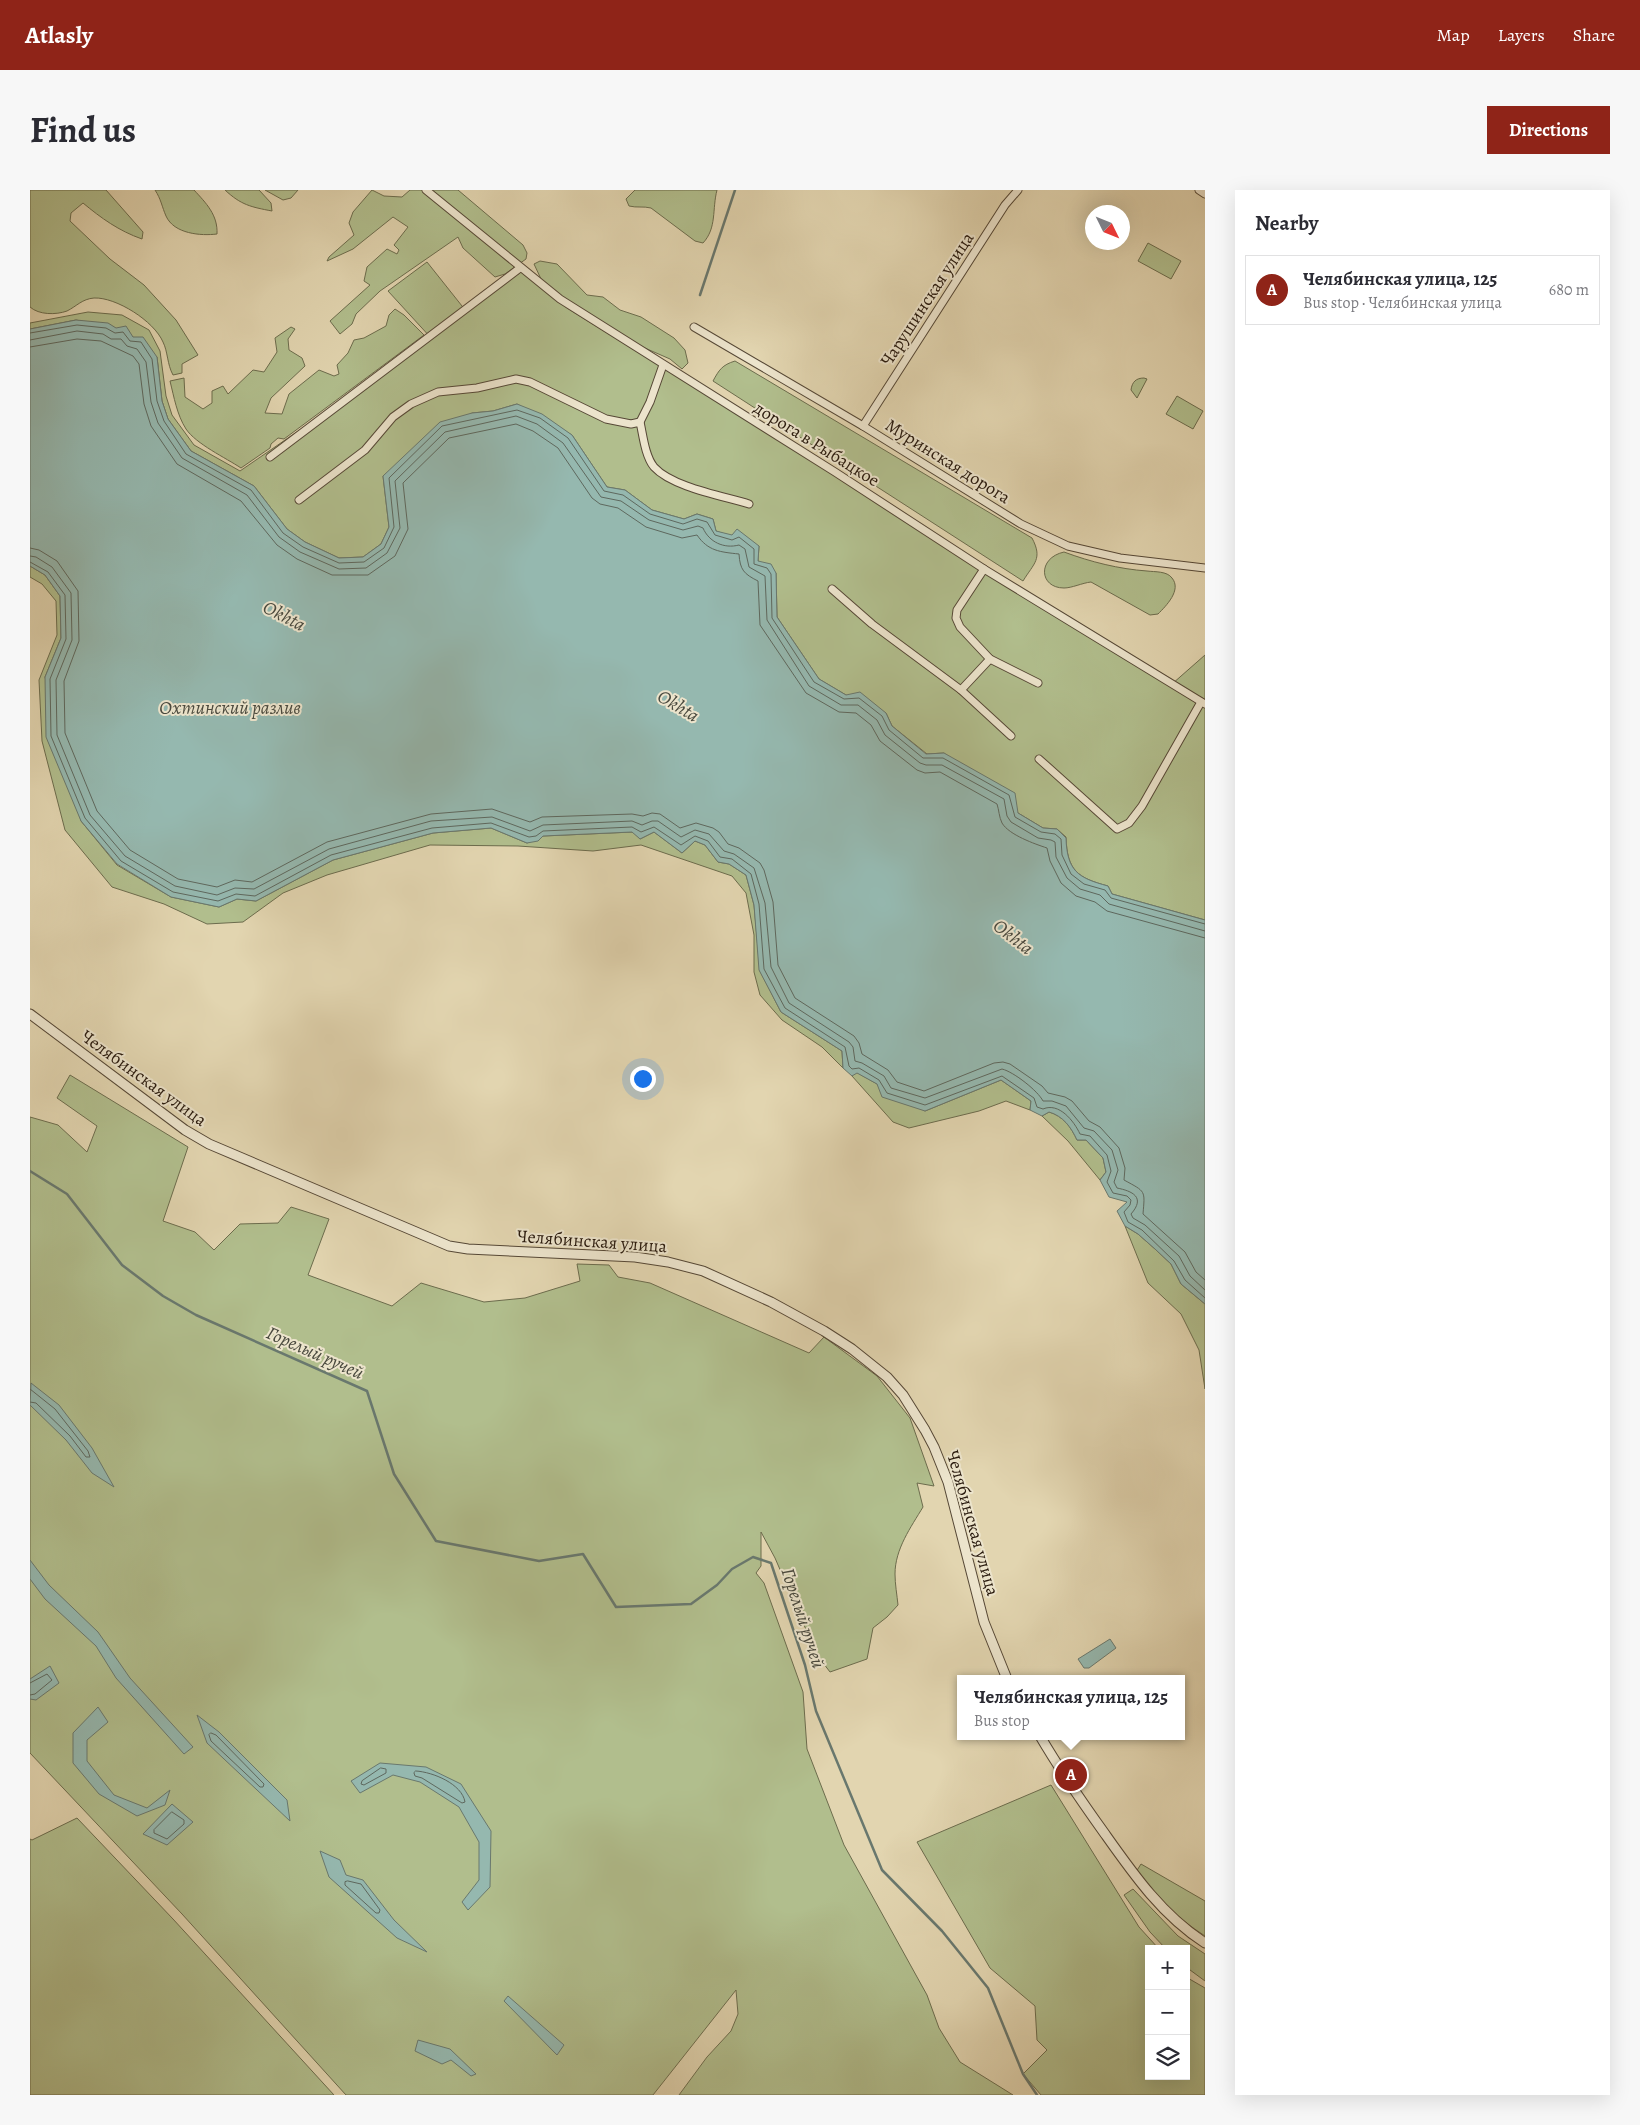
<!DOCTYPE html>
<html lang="en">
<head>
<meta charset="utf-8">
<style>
	body { margin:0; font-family:Alegreya,serif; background:#f7f7f7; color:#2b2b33 }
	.controls { position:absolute; right:15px; bottom:15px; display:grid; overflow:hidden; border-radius:0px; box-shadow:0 5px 20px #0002 }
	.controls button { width:45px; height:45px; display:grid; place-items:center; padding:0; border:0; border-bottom:1px solid #e1e1e2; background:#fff; color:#2b2b33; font:25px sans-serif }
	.compass { position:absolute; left:1055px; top:15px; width:45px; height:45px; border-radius:50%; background:#fff; box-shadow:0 5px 20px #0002; rotate:133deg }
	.you { position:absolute; left:612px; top:888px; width:18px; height:18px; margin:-12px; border:4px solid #fff; border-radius:50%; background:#1a73e8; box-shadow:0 0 0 8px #1a73e833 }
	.badge { display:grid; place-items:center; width:32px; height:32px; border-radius:50%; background:#8f2418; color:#fff; font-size:16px; font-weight:700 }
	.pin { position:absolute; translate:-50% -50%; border:2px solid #fff; box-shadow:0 1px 5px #0006 }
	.popup { position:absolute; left:927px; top:1485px; width:228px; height:65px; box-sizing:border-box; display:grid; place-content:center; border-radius:0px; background:#fff; filter:drop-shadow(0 1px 4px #0005); font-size:16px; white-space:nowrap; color:#7c7c81 }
	.popup b { font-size:19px; color:#2b2b33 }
	.popup::after { content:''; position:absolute; left:50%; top:100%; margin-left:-10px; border:10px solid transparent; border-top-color:#fff }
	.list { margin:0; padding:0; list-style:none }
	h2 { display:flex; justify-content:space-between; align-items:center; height:65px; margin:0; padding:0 20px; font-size:21px }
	h2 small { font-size:16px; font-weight:400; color:#7c7c81 }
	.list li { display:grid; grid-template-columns:32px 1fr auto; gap:15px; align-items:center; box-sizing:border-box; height:70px; margin:0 10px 10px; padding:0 10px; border:1px solid #e1e1e2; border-radius:0px }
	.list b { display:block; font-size:19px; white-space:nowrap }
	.list p { margin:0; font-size:16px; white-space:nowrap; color:#7c7c81 }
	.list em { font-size:16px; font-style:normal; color:#7c7c81 }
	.icon { flex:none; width:28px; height:28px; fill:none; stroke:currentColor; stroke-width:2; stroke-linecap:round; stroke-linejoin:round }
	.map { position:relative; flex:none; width:1175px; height:1905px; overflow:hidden; border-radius:0px }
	header { display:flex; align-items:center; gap:30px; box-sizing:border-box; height:70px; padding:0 25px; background:#8f2418; color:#fff }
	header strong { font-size:24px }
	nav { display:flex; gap:28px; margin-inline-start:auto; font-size:18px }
	.intro { display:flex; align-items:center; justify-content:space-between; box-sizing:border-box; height:120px; padding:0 30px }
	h1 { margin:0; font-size:35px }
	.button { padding:12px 22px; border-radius:0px; background:#8f2418; color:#fff; font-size:18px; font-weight:700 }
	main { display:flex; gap:30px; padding:0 30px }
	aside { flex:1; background:#fff; border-radius:0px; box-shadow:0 5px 20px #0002 }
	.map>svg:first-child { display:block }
	.green { fill:#b1be8d; stroke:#6c6c4d }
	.water { fill:#95b8af; stroke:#69786e }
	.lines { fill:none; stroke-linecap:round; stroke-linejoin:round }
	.shore { stroke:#5e685e; stroke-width:1 }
	.stream { stroke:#69786e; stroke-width:2.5 }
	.minor-casing { stroke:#564836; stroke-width:9 }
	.tertiary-casing { stroke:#564836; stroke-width:11 }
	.minor { stroke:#ece4cc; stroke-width:7 }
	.tertiary { stroke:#ece4cc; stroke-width:9 }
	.labels { text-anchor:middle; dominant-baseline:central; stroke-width:4; stroke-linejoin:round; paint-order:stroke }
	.street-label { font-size:18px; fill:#28190d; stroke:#ece4cc }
	.water-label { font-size:19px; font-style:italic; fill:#49493e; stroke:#ece4cc }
</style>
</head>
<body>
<header>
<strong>Atlasly</strong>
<nav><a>Map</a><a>Layers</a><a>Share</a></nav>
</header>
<div class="intro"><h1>Find us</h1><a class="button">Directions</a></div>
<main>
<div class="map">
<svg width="1175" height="1905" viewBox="0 0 1175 1905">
	<rect width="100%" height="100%" fill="#e2d5b0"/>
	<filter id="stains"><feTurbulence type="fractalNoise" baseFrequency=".004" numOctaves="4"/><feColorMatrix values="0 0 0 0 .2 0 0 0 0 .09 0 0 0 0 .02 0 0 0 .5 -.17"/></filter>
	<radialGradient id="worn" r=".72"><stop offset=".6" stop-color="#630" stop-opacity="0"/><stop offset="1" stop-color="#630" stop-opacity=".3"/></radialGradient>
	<g class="green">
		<path d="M0,0H76L113,42L112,49C89,41 71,28 53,13L41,23L40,31L80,69L114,95L146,130L168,165L152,174V183L143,185C137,174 138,162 133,152C124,131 86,107 64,108C52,109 47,116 37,121C26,125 9,125 0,117Z"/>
		<path d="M125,0H164C176,13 188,25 187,44C171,46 144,44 136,26C132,17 131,9 125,0Z"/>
		<path d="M195,0H229L241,13L242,21C221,17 211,15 195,0Z"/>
		<polygon points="235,0 268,0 261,8 253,10"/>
		<polygon points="342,0 354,6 372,7 380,0 428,0 493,55 497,63 496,69 475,84 465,87 433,58 428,47 350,101 326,124 322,134 310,144 300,131 340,95 334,91 337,77 357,59 367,64 369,60 364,55 378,37 363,27 323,59 297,71 299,67 324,45 319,33 323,22"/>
		<path d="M605,0H687C682,19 687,38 673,53L665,51L621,18C613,16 607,18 599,16L596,9Z"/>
		<polygon points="1118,53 1151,71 1141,89 1108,71"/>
		<polygon points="510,71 527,74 557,105 573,107 590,120 611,127 644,148 655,160 658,173 652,179 640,169 608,155 531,107 511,89 504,74"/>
		<path d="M397,72L436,121L491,82L537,118L1142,494L1175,465V730L1082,704L1078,696C1048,688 1037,681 1036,647L1027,639L1013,638L988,623L914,563L897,564L862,536L856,523L816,505L789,489L747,427L746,383L728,371L729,356L686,341L683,329L667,324L654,329L622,320L595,300L577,297L542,245L487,214L463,221L442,223L353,286L359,337L351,354L333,367L309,368L275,352L257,339L224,296L161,261L138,229L132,211L127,167L103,147L85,138L46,130L0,139V133L58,122L92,125L119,140L130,161L136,206L142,225L164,255L210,281L402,149L358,101Z"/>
		<path d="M365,119L374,125L394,145L254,249L248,248L241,254L240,258L211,278C196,268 166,254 156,239C147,225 144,207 140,191L154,188L155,207L173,219L182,213V201L193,196L198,204L223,180L234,182L247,162L245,148L261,137L265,139L258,149L259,160L272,168L275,176L241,208L235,223L252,224L259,204L289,180L304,186L309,184L307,175L318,163L324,150L334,148L356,136L359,125Z"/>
		<path d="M705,171L1002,348C1013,369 1004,373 993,391L683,191C689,180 692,175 705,171Z"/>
		<path d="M1114,188L1117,189L1107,208L1101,200C1102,192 1106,188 1114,188Z"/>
		<polygon points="1147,206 1173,221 1163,239 1136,224"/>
		<path d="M1034,362C1061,372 1089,379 1117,381C1125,382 1137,381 1142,388C1152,400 1136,416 1128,424L1120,425L1061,392C1052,393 1042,398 1034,398C1009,398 1007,368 1034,362Z"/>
		<polygon points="0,376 15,385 30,406 31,448 15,487 51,631 87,675 141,707 189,717 207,709 226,711 303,670 403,643 461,638 497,653 513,646 603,642 610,649 624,642 652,663 665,651 675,655 688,672 699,674 716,685 724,715 730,781 751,822 812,861 813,878 792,857 752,830 730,805 724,782 724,745 716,703 702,686 611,655 563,661 488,656 400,655 297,685 253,703 213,732 177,734 134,714 82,697 35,640 12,551 9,490 27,445 26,411 12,394 0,387"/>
		<polygon points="826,882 895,921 971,890 1001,911 1000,920 976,911 949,921 879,938 863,932 822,886"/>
		<path d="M40,885L158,957L133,1031L165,1042L184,1060L210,1034L248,1033L261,1017L299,1029L278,1085L362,1116L391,1093L454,1112L495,1108L550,1091L547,1074L579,1075L588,1087L620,1093L779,1163L794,1147L847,1186L880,1228L904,1296L887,1293L893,1317C881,1337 865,1359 865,1384C865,1394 867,1405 868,1415L857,1427L843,1438L837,1469L800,1482L787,1465L745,1368L731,1342V1376L726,1383L734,1393L773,1502L777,1559L814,1655L897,1805L909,1838L930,1872L983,1905H649L677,1867L701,1841L708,1824L706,1800L623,1905H316L152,1724L0,1563V927L28,935L57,962L67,936L27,908Z"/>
		<path d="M1019,922C1033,926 1041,937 1047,950H1056L1073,968L1076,982L1070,990L1038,951L1012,926Z"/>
		<polygon points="1095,1036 1108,1044 1125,1059 1141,1074 1151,1094 1175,1114 1175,1199 1169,1160 1151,1124 1118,1093"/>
		<polygon points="1021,1595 1109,1737 1129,1759 1119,1759 1119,1886 1156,1886 1156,1787 1175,1798 1175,1905 1011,1905 993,1884 1017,1860 1007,1850 1005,1816 960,1778 887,1652"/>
		<polygon points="47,1628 143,1729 304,1905 0,1905 0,1649 2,1650"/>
		<path d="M1111,1674L1175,1711V1746C1147,1728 1127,1708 1106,1682Z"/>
		<polygon points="1103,1699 1148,1746 1175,1764 1175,1791 1156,1777 1156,1759 1136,1759 1120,1742 1094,1705"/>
	</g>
	<g class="water">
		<path d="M46,130L78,133L86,138L96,136L103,147H113L127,167L132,211L138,229L161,261L224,296L257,339L275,352L309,368L333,367L351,354L359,337L353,286L410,232L442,223L463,221L487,214L512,224L542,245L577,297L595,300L622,320L654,329L667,324L683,329L686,341L702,345L707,339L729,356L728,371L741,374L746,383L747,427L789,489L816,505L830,502L856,523L862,536L896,564L914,563L985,603L988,623L1013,638L1027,639L1036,648C1037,681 1048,688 1078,696L1082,704L1175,730V1114L1151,1094L1141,1074L1125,1059L1108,1044L1095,1036L1087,1021L1097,1012L1079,1007L1070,990L1076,982L1073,968L1056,950H1047C1041,937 1033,926 1019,922L1012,926L1000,920L1001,911L971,890L895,921L852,907L847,894L827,883L822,886L813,878L812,861L751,822L729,780L724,715L716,685L699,674L688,672L675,655L665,651L652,663L624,642L610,649L602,642L513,646L508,651L497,653L461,638L403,643L303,670L226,711L207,709L189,717L141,707L87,674L51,631L16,547L15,487L31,448L30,406L15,385L0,376V139Z"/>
		<polygon points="1,1193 29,1215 62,1258 84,1297 62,1283 36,1250 0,1215"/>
		<polygon points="0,1370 19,1395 68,1442 100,1488 163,1557 154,1564 86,1488 66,1456 15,1409 0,1389"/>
		<polygon points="1080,1449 1086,1458 1059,1478 1054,1478 1048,1469"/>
		<polygon points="20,1476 29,1493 6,1510 0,1509 0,1489"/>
		<polygon points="68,1517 78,1532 57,1550 57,1571 84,1605 117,1618 140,1600 135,1615 107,1626 69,1604 43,1573 43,1543"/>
		<polygon points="167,1525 189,1542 257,1610 260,1631 177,1553"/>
		<polygon points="350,1573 396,1577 431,1594 461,1641 460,1697 438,1720 432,1712 449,1690 449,1652 429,1617 390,1592 363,1585 330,1603 321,1591"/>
		<polygon points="142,1614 163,1632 137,1655 113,1644"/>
		<polygon points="290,1661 310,1670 316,1685 333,1690 364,1730 397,1762 367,1748 299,1687"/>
		<polygon points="478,1806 534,1855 527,1865 474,1811"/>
		<polygon points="388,1850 420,1859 446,1884 441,1886 421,1870 412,1874 385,1861"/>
	</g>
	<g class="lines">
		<g class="shore">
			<polyline points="0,143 47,135 76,138 85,143 93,142 100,151 111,152 122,169 127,211 134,231 156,264 221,300 253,343 273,357 309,373 334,372 354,358 364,337 359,288 412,236 487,220 510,228 538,248 574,301 593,305 620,324 653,334 667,329 677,332 685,345 702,350 709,347 724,359 724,374 737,378 741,384 742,428 784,492 814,509 829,508 852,526 859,540 893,568 913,568 979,605 985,627 1011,642 1025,644 1031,649 1032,665 1041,684 1054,694 1075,700 1081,708 1175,734"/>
			<path d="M0,150L47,141L73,144L81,149H91L97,156L107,159L116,172L121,212L128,233L152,268L217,305L249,347L270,362L309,379L336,378L357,363L370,338L365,291L415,242L486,226L507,234L533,253L571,307L591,311L619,330L653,340L668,336L673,338C679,352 694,359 709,355L715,359L719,377L735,386L737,430L779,496L811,515H828L847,530L855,545L890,573L896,575H912L974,609L977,626L981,632L1008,648L1021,650L1025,652L1026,667L1037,688L1050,699L1070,705L1079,714L1175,741"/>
			<path d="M0,157L47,149L71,151L103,166L109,174L114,214L121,236L147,274L211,311L247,355L267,369L302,385H338L365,366L378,339L373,293L419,248L486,234L503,241L528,258L562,308L570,314L588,318L616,337L652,348L667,345C678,361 690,362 709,364C710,380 714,384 728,391L730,435L776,503L809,522L826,523L841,535L850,551L887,580L895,583L910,582L967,614C969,620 969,627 972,633C979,645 1005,654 1017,658L1020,671L1031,693L1046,706L1065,712L1077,721L1175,748"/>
			<path d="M0,358L9,360L27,371L48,401L49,451L34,491L35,543L67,621L100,660L148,689L187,697L205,690L222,692L297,652L401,624L462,619L500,632L512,627L602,624L613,626L622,623L630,624L650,638L666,633L683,638L689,642L698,654L709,658L730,673L734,680L743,712L748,775L765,808L824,846L829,853L832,864L858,880L867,892L894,901L964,873L973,872L980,874L1012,896L1018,903L1035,907L1042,911L1059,931L1070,937L1089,958L1095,978L1094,990C1116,1002 1115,1000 1113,1024L1155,1062L1166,1082L1175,1090"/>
			<path d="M0,366L6,367L22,377L41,403L42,450L26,490L27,545L60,625L95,666L145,696L187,705L205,698L224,699L299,659L401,631L462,627L500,641L513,635L602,631L612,635L622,631H628L651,647L665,640L679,644L694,661L704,664L724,678L735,713L741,777L759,813L819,852L823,857L825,871L832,873L854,886L861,898L895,908L972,879C984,882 1008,901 1013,911H1022L1036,916L1054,938L1064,941L1082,960L1088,980L1084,992L1087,998C1102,1001 1116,1007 1101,1024L1103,1028L1115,1035L1149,1066L1160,1086L1175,1100"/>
			<path d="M0,372L18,382L35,405L36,449L20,489L21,546L55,628L91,671L143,702L188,711L206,704L225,706L301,665L402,638L461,633L499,647L506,646L513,641L602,637L611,642L624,637L651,655L665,646L678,651L690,667L702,669L721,684L729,714L734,779L755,818L815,857L819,876L822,879L829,878L849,890L857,903L895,915L972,886L1004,908L1007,917L1013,919C1029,912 1044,931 1050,944L1060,946L1077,965L1081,981L1077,992L1083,1003L1097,1006L1101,1010L1100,1015L1094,1022L1098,1032L1112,1040L1144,1071L1155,1090L1175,1108"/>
			<polyline points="0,1199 25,1219 58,1261 60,1267 56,1267 40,1246 6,1213 0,1212"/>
			<polyline points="0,1493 17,1484 22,1490 5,1504 0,1505"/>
			<polygon points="181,1543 186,1545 234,1594 233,1597 230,1597 181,1551 179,1545"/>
			<polygon points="351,1578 356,1579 356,1583 334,1595 331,1594 332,1591"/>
			<path d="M386,1581C403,1582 432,1594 435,1612L432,1613L392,1588L385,1586L384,1583Z"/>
			<polygon points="142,1622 154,1630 154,1634 137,1649 124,1643 124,1640"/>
			<polygon points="318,1691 331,1694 350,1720 349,1723 346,1723 315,1695 315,1692"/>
		</g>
		<g class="stream">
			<polyline points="670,105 705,0"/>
			<polyline points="0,981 37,1004 92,1075 133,1106 166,1125 337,1201 364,1284 406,1351 509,1371 553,1364 586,1417 661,1414 687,1395 702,1379 723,1367 741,1373 775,1475 786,1521 852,1680 912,1741 958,1798 993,1884 1007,1905"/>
		</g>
		<g class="minor-casing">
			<g id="minor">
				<polyline points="396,0 530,109 805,282 954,379 1175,514"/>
				<polyline points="1169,0 1175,4"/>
				<polyline points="664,137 833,236 991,334 1038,356 1090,368 1175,378"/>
				<polyline points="610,232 620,212 633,175"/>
				<polyline points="833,236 975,15 988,0"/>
				<polyline points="240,267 490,78"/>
				<path d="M269,310L335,260L363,227L381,214L408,202L447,198L486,189L500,192L576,229L601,234L610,232C613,245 615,266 624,277C642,297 693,306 719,314"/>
				<polyline points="954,379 927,420 926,428 930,437 960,469 1008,493"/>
				<polyline points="802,399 842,434 931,500 981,546"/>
				<polyline points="931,500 960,469"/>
				<polyline points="1009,569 1087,639 1099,633 1112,616 1171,512"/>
			</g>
		</g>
		<g class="tertiary-casing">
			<g id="tertiary">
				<polyline points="0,824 155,940 179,954 419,1056 438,1059 605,1067 638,1072 673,1081 741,1112 794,1141 822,1159 857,1187 873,1205 895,1240 904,1257 918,1292 954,1432 977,1489"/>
				<path d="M1010,1546C1030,1580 1052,1612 1075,1644C1104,1685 1132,1725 1175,1753"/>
			</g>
		</g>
		<use href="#minor" class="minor"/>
		<use href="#tertiary" class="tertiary"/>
	</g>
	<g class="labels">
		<g class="street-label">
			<text transform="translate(897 109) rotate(-57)">Чарушинская улица</text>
			<text transform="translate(787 254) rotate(32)">дорога в Рыбацкое</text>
			<text transform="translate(918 271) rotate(32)">Муринская дорога</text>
			<text transform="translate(114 888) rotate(36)">Челябинская улица</text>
			<text transform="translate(562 1051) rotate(4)">Челябинская улица</text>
			<text transform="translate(943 1333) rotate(74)">Челябинская улица</text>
		</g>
		<g class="water-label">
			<text transform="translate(254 426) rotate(27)">Okhta</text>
			<text transform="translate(648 516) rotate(31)">Okhta</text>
			<text x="200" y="518">Охтинский разлив</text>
			<text transform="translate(983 747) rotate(38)">Okhta</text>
			<text transform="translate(285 1163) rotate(24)">Горелый ручей</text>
			<text transform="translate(773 1428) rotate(72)">Горелый ручей</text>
		</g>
	</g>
	<rect width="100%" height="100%" filter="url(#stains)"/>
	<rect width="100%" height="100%" fill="url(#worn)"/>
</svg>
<div class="controls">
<button>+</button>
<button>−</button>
<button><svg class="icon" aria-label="layers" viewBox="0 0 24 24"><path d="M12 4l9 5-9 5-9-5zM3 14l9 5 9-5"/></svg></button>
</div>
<svg class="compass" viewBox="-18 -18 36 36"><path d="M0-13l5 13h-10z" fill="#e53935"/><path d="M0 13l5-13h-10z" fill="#7c7c81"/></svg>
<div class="you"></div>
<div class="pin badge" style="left:1041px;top:1585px">A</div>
<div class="popup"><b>Челябинская улица, 125</b>Bus stop</div>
</div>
<aside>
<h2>Nearby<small></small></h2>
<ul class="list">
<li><span class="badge">A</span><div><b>Челябинская улица, 125</b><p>Bus stop · Челябинская улица</p></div><em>680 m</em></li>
</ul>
</aside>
</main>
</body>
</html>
